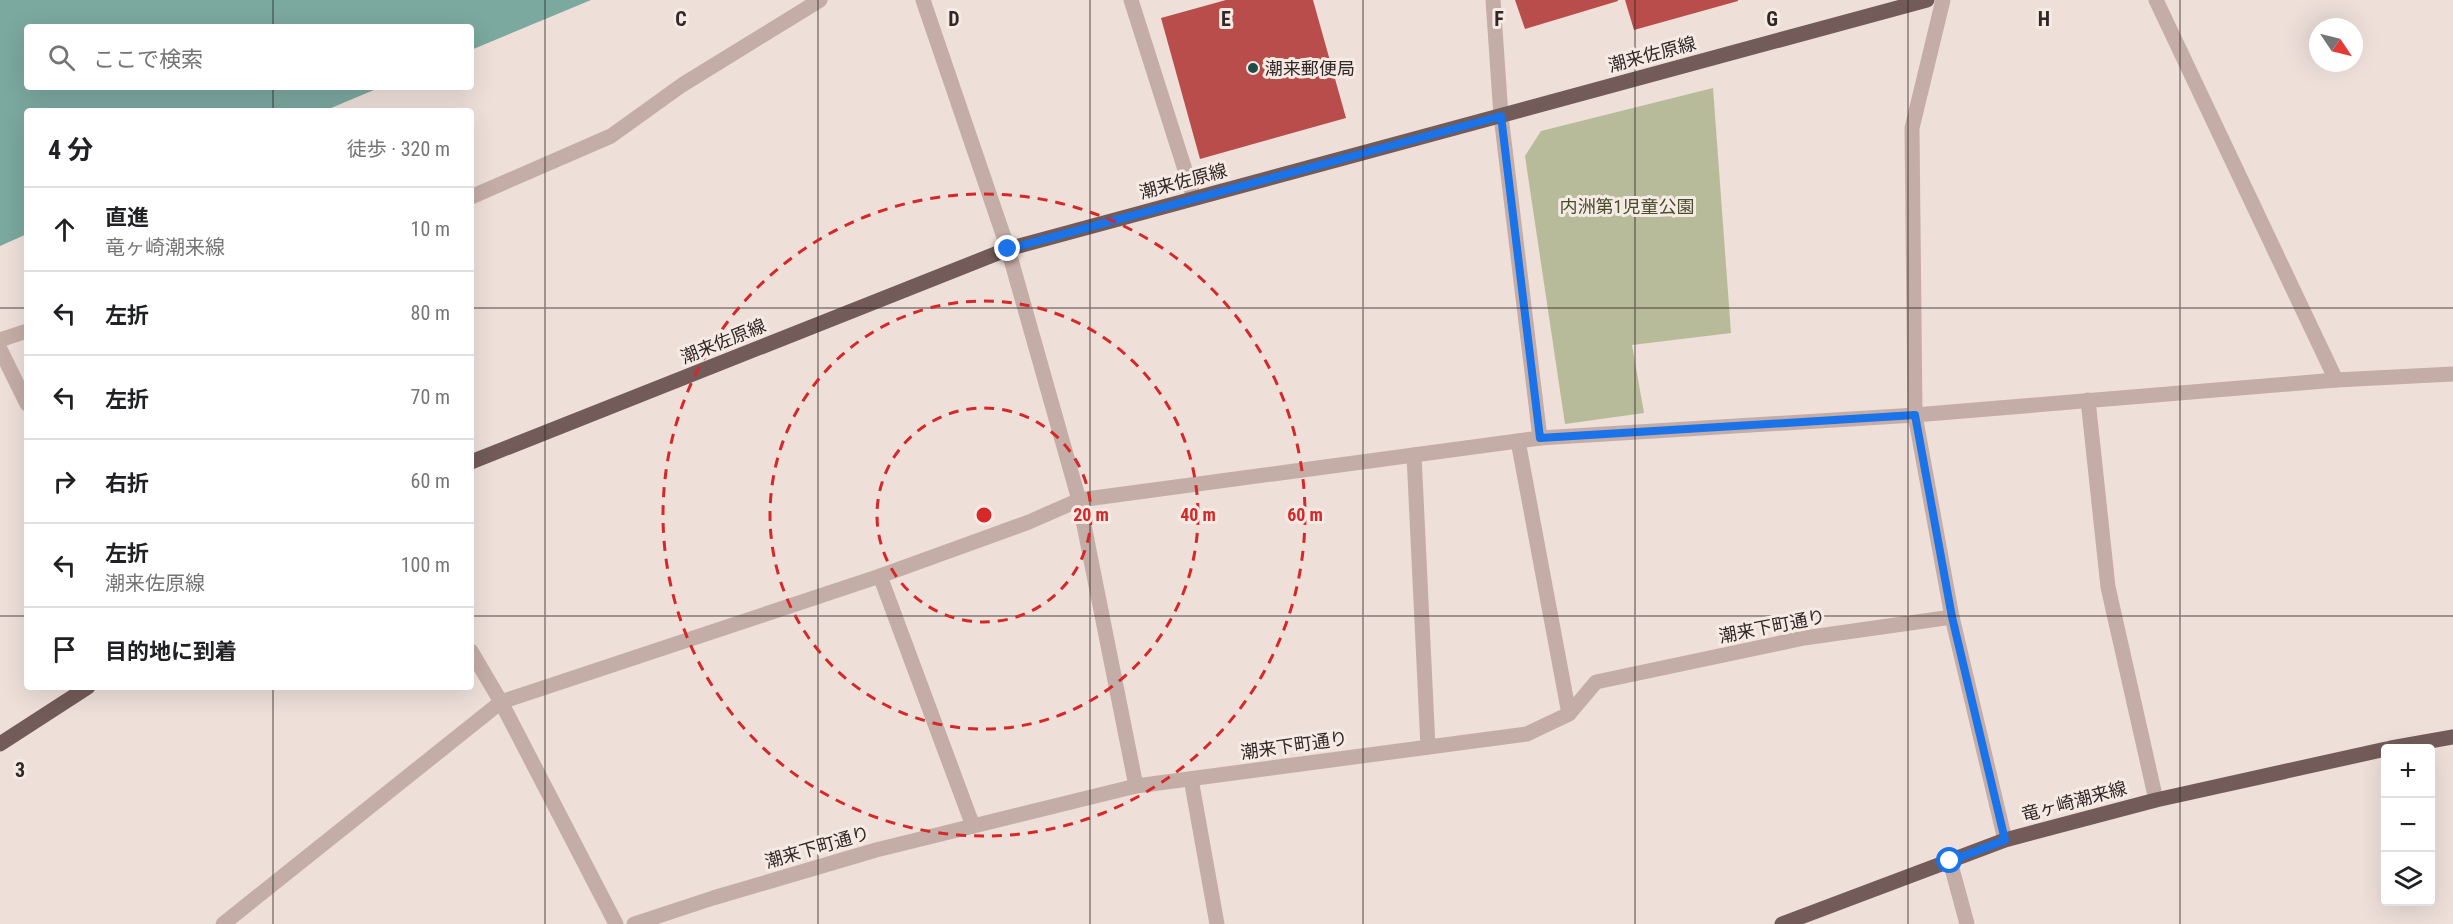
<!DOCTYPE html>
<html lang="ja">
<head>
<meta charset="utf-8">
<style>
	body { margin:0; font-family:"Roboto Condensed","Noto Sans JP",sans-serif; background:#f2f2f2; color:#202124 }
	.controls { position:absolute; right:18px; bottom:18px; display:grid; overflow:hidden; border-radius:6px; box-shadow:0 6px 24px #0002 }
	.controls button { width:54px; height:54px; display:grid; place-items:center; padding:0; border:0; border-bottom:2px solid #e0e0e0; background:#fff; color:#202124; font:30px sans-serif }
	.compass { position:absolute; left:2309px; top:18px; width:54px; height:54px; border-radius:50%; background:#fff; box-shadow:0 6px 24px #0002; rotate:125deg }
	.stop { position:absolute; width:18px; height:18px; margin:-14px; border:4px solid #1a73e8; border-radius:50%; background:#fff }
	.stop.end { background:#1a73e8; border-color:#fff; box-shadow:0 2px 6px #0008 }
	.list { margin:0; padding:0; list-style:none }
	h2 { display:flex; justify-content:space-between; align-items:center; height:78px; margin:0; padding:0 24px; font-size:26px }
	h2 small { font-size:20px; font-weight:400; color:#757577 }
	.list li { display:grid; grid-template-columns:39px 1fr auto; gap:18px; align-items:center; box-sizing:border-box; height:84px; padding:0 24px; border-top:2px solid #e0e0e0 }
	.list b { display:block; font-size:22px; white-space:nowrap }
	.list p { margin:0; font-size:20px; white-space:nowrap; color:#757577 }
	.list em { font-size:20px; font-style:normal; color:#757577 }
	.icon { flex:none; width:33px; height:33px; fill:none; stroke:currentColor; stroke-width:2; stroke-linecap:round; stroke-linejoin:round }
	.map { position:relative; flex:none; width:2453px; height:924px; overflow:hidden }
	.search { position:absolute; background:#fff; box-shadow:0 6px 24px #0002; left:24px; top:24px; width:450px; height:66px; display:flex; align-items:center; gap:15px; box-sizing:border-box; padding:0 21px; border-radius:6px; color:#757577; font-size:22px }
	.panel { position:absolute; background:#fff; box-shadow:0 6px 24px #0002; left:24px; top:108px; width:450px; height:582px; border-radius:6px }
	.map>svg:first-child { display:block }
	.green { fill:#b7bb9a }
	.water { fill:#7ba89f }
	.building { fill:#b94d4b }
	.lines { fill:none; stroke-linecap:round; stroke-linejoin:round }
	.minor { stroke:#c4ada6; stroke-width:15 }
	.major { stroke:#725b58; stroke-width:15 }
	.route { stroke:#1a73e8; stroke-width:8 }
	.grid { fill:none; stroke:#312726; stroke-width:1.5; stroke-opacity:0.55 }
	.ring { fill:none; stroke:#d62828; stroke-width:3; stroke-dasharray:10 8 }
	.poi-dot { fill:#204e47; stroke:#f6eae4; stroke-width:2 }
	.labels { text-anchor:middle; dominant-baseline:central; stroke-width:6; stroke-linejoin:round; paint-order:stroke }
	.street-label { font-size:18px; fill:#312726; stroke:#f6eae4 }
	.poi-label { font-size:18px; fill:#312726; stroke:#f6eae4; text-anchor:start }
	.park-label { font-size:18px; fill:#484d2c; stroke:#f6eae4 }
	.grid-label { font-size:20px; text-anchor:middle; font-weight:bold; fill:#312726; stroke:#f6eae4; stroke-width:6; stroke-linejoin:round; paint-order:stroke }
	.centre { fill:#d62828; stroke:#f6eae4; stroke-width:3 }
	.ring-label { font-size:18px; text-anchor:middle; font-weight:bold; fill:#d62828; stroke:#f6eae4; stroke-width:6; stroke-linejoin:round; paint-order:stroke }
</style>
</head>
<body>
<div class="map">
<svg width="2453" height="924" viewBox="0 0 2453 924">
	<rect width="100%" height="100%" fill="#eedfd9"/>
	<polygon class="green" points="1713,88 1731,333 1632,345 1644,413 1565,424 1525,156 1541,131"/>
	<polygon class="water" points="0,0 591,0 471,50 471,27 27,27 27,87 381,87 324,111 27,111 27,234 0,246"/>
	<g class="building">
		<polygon points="1226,0 1313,0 1346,118 1200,159 1161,18"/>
		<polygon points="1515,0 1618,0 1618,1 1525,29"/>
		<polygon points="1625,0 1738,0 1738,1 1634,30"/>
	</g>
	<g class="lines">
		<g class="minor">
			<polyline points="923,0 1008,249 1079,500 1136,786"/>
			<polyline points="1131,0 1194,198"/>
			<polyline points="1493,0 1501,116 1540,438"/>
			<polyline points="1943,0 1912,128 1915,415 1952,617 2005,840"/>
			<polyline points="2156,0 2336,380"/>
			<polyline points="471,197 611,136 682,85 820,0"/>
			<polyline points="0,340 27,331"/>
			<polyline points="0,349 27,404"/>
			<polyline points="2088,400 2108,587 2156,800"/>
			<polyline points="1518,441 1569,714"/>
			<polyline points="1414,455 1428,747"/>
			<polyline points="880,576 973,826"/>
			<polyline points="471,651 501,702 616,924"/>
			<polyline points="1191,779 1217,924"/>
			<polyline points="1950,861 1967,924"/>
			<polyline points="223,924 501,702 880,576 1029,522 1079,500 1540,438 1915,415 2336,380 2453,374"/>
			<polyline points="634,924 713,898 876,850 1136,786 1527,734 1569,714 1596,682 1804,638 1952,617"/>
		</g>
		<g class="major">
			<polyline points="471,462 1008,249 1927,0"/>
			<polyline points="0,744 88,687"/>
			<polyline points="2391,748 2453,737"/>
			<polyline points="1782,924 2005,840 2156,800 2386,749"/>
		</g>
	</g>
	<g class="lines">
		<polyline class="route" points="1008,249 1501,116 1540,438 1915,415 1952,617 2005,840 1950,861"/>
	</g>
	<path class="grid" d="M273,0V27M545,0V924M818,0V924M1090,0V924M1363,0V924M1635,0V924M1908,0V924M2180,0V924M273,87V111M0,308H27M471,308H2453M0,616H27M471,616H2453M273,687V924"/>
	<g class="ring">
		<circle cx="984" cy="515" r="107"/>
		<circle cx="984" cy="515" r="214"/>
		<circle cx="984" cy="515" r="321"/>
	</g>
	<circle class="poi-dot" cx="1253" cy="68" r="6"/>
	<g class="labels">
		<g class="street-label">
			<text transform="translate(1652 54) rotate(-15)">潮来佐原線</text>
			<text transform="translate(1183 181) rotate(-15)">潮来佐原線</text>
			<text transform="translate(723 341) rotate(-22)">潮来佐原線</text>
			<text transform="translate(1772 626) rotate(-11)">潮来下町通り</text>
			<text transform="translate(1294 745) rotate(-8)">潮来下町通り</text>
			<text transform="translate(2074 801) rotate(-15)">竜ヶ崎潮来線</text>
			<text transform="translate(817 847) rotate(-16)">潮来下町通り</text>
		</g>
		<g class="poi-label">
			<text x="1265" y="68">潮来郵便局</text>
		</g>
		<g class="park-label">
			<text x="1627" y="206">内洲第1児童公園</text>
		</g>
	</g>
	<g class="grid-label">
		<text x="681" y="26">C</text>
		<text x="954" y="26">D</text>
		<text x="1226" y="26">E</text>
		<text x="1499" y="26">F</text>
		<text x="1772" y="26">G</text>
		<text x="2044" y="26">H</text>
		<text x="20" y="777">3</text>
	</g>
	<circle cx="984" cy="515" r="9" class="centre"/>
	<g class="ring-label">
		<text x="1091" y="521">20 m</text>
		<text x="1198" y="521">40 m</text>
		<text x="1305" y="521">60 m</text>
	</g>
</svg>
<div class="controls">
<button>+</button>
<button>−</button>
<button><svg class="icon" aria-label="layers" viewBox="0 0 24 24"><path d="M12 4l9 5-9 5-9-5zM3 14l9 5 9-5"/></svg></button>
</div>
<svg class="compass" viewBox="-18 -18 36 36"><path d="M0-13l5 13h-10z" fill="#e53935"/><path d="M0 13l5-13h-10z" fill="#757577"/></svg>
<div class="stop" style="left:1950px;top:861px"></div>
<div class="stop end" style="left:1008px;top:249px"></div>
<div class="search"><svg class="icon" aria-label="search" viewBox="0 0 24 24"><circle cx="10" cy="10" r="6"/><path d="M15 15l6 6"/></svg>ここで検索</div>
<section class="panel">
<h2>4 分<small>徒歩 · 320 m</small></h2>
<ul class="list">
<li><svg class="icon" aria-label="ahead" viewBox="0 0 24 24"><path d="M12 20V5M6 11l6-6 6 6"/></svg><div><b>直進</b><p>竜ヶ崎潮来線</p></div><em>10 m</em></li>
<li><svg class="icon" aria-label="left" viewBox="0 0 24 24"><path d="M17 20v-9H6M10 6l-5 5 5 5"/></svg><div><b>左折</b></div><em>80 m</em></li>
<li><svg class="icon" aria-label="left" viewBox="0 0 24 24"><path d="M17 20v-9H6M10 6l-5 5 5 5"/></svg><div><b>左折</b></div><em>70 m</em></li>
<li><svg class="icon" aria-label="right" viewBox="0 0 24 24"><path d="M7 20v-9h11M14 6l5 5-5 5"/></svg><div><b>右折</b></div><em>60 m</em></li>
<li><svg class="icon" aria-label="left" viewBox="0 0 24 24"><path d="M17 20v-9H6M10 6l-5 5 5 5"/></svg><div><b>左折</b><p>潮来佐原線</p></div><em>100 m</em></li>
<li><svg class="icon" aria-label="arrive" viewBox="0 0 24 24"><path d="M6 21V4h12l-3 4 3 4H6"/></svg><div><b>目的地に到着</b></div></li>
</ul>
</section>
</div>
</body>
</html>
